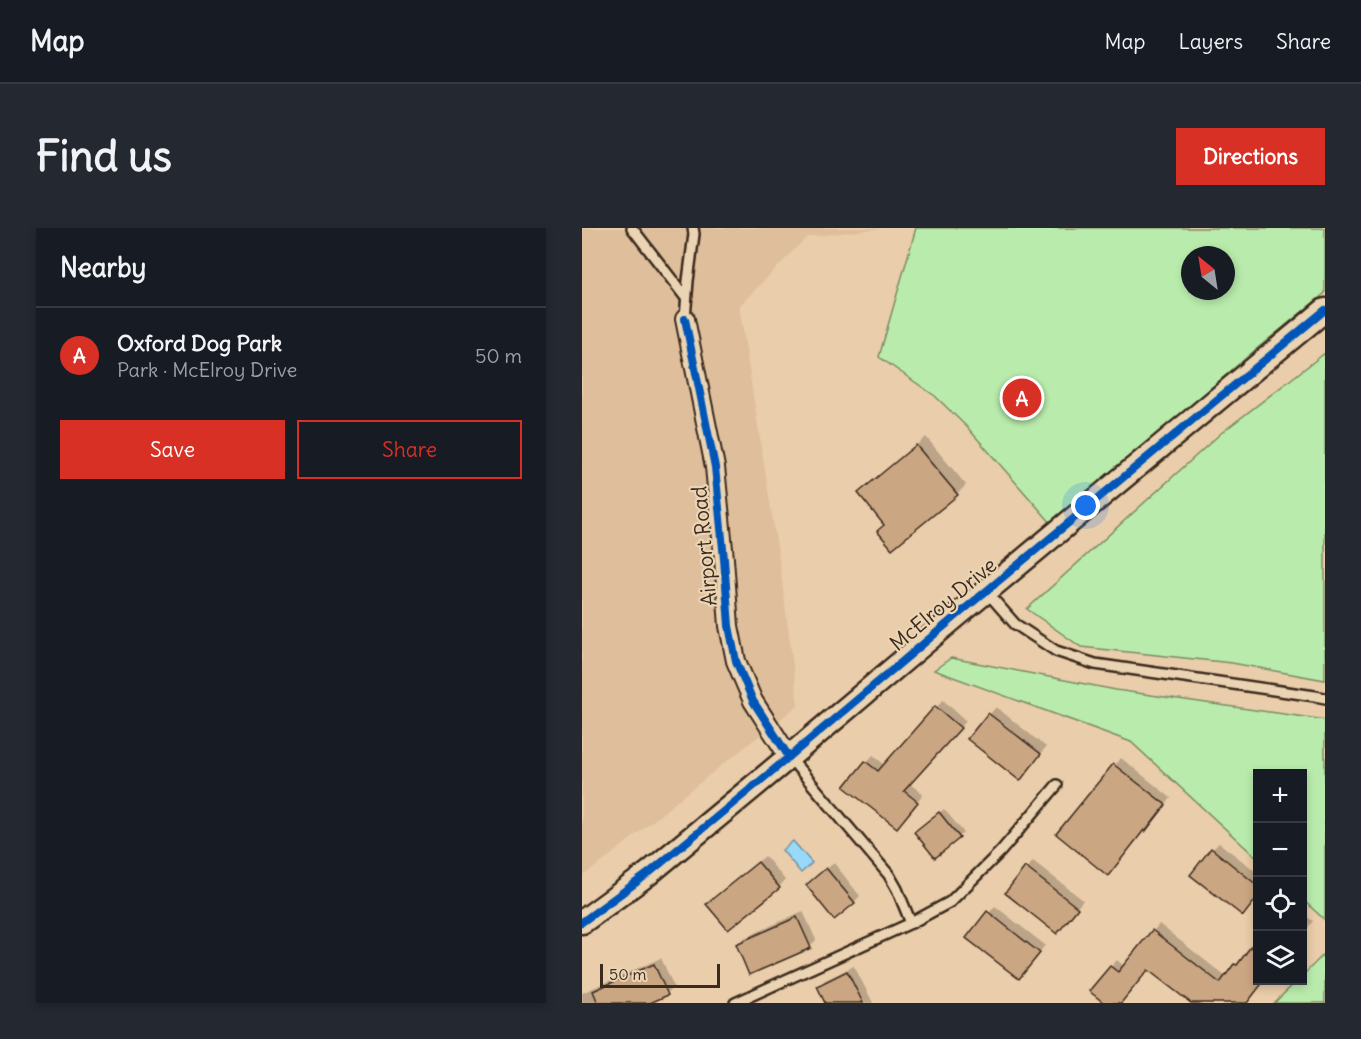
<!DOCTYPE html>
<html lang="en">
<head>
<meta charset="utf-8">
<style>
	body { margin:0; font-family:Delius,sans-serif; background:#242831; color:#f1f3f6 }
	.controls { position:absolute; right:18px; bottom:18px; display:grid; overflow:hidden; border-radius:0px; box-shadow:0 3px 9px #0003 }
	.controls button { width:54px; height:54px; display:grid; place-items:center; padding:0; border:0; border-bottom:2px solid #363941; background:#171b24; color:#f1f3f6; font:30px sans-serif }
	.compass { position:absolute; left:599px; top:18px; width:54px; height:54px; border-radius:50%; background:#171b24; box-shadow:0 3px 9px #0003; rotate:330deg }
	.scale { position:absolute; left:18px; bottom:15px; width:120px; box-sizing:border-box; padding-left:6px; border:3px solid #3b2a1e; border-top:0; font-size:16px; line-height:21px; white-space:nowrap; color:#3b2a1e; -webkit-text-stroke:4px #ebd4b3; paint-order:stroke }
	.you { position:absolute; left:504px; top:278px; width:21px; height:21px; margin:-15px; border:4px solid #fff; border-radius:50%; background:#1a73e8; box-shadow:0 0 0 9px #1a73e833 }
	.badge { display:grid; place-items:center; width:39px; height:39px; border-radius:50%; background:#d93025; color:#fff; font-size:20px; font-weight:700 }
	.pin { position:absolute; translate:-50% -50%; border:3px solid #fff; box-shadow:0 2px 6px #0006 }
	.list { margin:0; padding:0; list-style:none }
	h2 { display:flex; justify-content:space-between; align-items:center; height:78px; margin:0; padding:0 24px; font-size:26px }
	h2 small { font-size:20px; font-weight:400; color:#9ea1a6 }
	.list li { display:grid; grid-template-columns:39px 1fr auto; gap:18px; align-items:center; box-sizing:border-box; height:96px; padding:0 24px; border-top:2px solid #363941 }
	.list b { display:block; font-size:22px; white-space:nowrap }
	.list p { margin:0; font-size:20px; white-space:nowrap; color:#9ea1a6 }
	.list em { font-size:20px; font-style:normal; color:#9ea1a6 }
	.actions { display:flex; gap:12px; padding:18px 24px }
	.actions a { flex:1; padding:14px 0; border:2px solid #d93025; border-radius:0px; text-align:center; font-size:21px; color:#d93025 }
	.actions .main { background:#d93025; color:#fff }
	.icon { flex:none; width:33px; height:33px; fill:none; stroke:currentColor; stroke-width:2; stroke-linecap:round; stroke-linejoin:round }
	.map { position:relative; flex:none; width:743px; height:775px; overflow:hidden; border-radius:0px }
	header { display:flex; align-items:center; gap:36px; box-sizing:border-box; height:84px; padding:0 30px; background:#171b24; border-bottom:2px solid #363941 }
	header strong { font-size:28px }
	nav { display:flex; gap:33px; margin-inline-start:auto; font-size:21px }
	.intro { display:flex; align-items:center; justify-content:space-between; box-sizing:border-box; height:144px; padding:0 36px }
	h1 { margin:0; font-size:42px }
	.button { padding:15px 27px; border-radius:0px; background:#d93025; color:#fff; font-size:21px; font-weight:700 }
	main { display:flex; gap:36px; padding:0 36px }
	aside { flex:1; background:#171b24; border-radius:0px; box-shadow:0 3px 9px #0003 }
	.map>svg:first-child { display:block }
	.built { fill:#debe9b }
	.green { fill:#b9ecac; stroke:#7a8b65; stroke-width:1.5; fill-rule:evenodd }
	.water { fill:#98d9fa; stroke:#7393a2; stroke-width:1.5 }
	.shadow { fill:#0003 }
	.building { fill:#cba683; stroke:#3b2a1e; stroke-width:1.5 }
	.lines { fill:none; stroke-linecap:round; stroke-linejoin:round }
	.service-casing { stroke:#3b2a1e; stroke-width:14 }
	.minor-casing { stroke:#3b2a1e; stroke-width:22 }
	.tertiary-casing { stroke:#3b2a1e; stroke-width:27 }
	.service { stroke:#ebd4b3; stroke-width:9 }
	.minor { stroke:#ebd4b3; stroke-width:18 }
	.tertiary { stroke:#ebd4b3; stroke-width:22 }
	.cycleway-casing { stroke:#ebd4b3; stroke-width:11 }
	.cycleway { stroke:#0057b8; stroke-width:8 }
	.labels { text-anchor:middle; dominant-baseline:central; stroke-width:4.5; stroke-linejoin:round; paint-order:stroke }
	.street-label { font-size:21px; fill:#3b2a1e; stroke:#ebd4b3 }
</style>
</head>
<body>
<header>
<strong>Map</strong>
<nav><a>Map</a><a>Layers</a><a>Share</a></nav>
</header>
<div class="intro"><h1>Find us</h1><a class="button">Directions</a></div>
<main>
<aside>
<h2>Nearby<small></small></h2>
<ul class="list">
<li><span class="badge">A</span><div><b>Oxford Dog Park</b><p>Park · McElroy Drive</p></div><em>50 m</em></li>
</ul>
<div class="actions"><a class="main">Save</a><a>Share</a></div>
</aside>
<div class="map">
<svg width="743" height="775" viewBox="0 0 743 775">
	<rect width="100%" height="100%" fill="#eacdaa"/>
	<filter id="ink" filterUnits="userSpaceOnUse"><feTurbulence type="fractalNoise" baseFrequency=".0167" numOctaves="2"/><feDisplacementMap in="SourceGraphic" scale="12" xChannelSelector="R" yChannelSelector="G"/><feConvolveMatrix kernelMatrix="1 2 1 2 8 2 1 2 1" color-interpolation-filters="sRGB"/></filter>
	<g filter="url(#ink)">
		<polygon class="built" points="0,0 301,0 225,9 157,78 198,338 216,477 126,548 19,635 0,648"/>
		<g class="green">
			<path d="M334,0H743V65L672,123L470,296L385,199L353,168L297,129ZM608,27H644V63H608Z"/>
			<polygon points="743,125 743,452 650,435 499,419 445,381 638,206"/>
			<polygon points="369,430 534,462 743,492 743,692 721,672 720,546 676,546 675,630 549,514 352,442"/>
			<polygon points="743,725 743,775 692,775 715,753 720,752 721,747"/>
		</g>
		<polygon class="water" points="211,613 230,635 219,645 200,622"/>
		<g class="shadow">
			<polygon points="344,209 384,257 375,266 304,296 287,256"/>
			<polygon points="361,472 384,493 328,556 341,566 321,592 264,559 291,527 303,537"/>
			<polygon points="414,479 464,519 444,544 387,511"/>
			<polygon points="539,530 589,570 569,595 562,601 476,606"/>
			<polygon points="362,581 382,605 353,628 338,600"/>
			<polygon points="637,615 676,645 676,670 661,686 631,621"/>
			<polygon points="183,628 203,652 197,659 133,670"/>
			<polygon points="451,633 501,672 481,698 425,665"/>
			<polygon points="252,635 278,668 272,674 232,651"/>
			<polygon points="413,678 463,717 443,743 387,710"/>
			<polygon points="221,683 234,712 228,718 155,717 162,710"/>
			<polygon points="720,685 731,693 720,707"/>
			<polygon points="577,696 644,749 654,737 660,730 661,732 676,713 676,752 682,752 665,775 611,775 567,740 525,775 509,762 535,732 543,739"/>
			<polygon points="79,730 92,759 85,765 64,775 0,775 0,765"/>
			<polygon points="272,738 291,775 242,775 244,774 236,759 243,752"/>
		</g>
		<g class="building">
			<polygon points="334,217 376,267 310,321 295,303 302,297 276,265"/>
			<polygon points="353,478 379,500 322,563 336,574 315,600 262,559 283,533 296,543"/>
			<polygon points="406,485 459,526 438,553 385,511"/>
			<polygon points="531,536 584,577 563,604 562,602 526,648 474,606"/>
			<polygon points="357,584 378,610 353,630 332,604"/>
			<polygon points="629,620 675,657 675,670 661,688 608,647"/>
			<polygon points="176,634 198,660 146,702 124,676"/>
			<polygon points="443,639 496,680 475,706 423,665"/>
			<polygon points="244,640 273,675 252,692 224,657"/>
			<polygon points="405,683 458,725 437,751 384,710"/>
			<polygon points="215,689 229,720 167,747 154,716"/>
			<polygon points="570,702 638,755 652,736 655,737 675,710 675,753 682,753 665,775 609,775 566,742 539,775 522,775 507,763 528,738 536,744"/>
			<polygon points="72,736 86,767 68,775 16,775 11,763"/>
			<polygon points="265,743 281,775 243,775 235,758"/>
		</g>
		<g class="lines">
			<g class="service-casing">
				<g id="service">
					<polyline points="50,0 104,70"/>
					<polyline points="103,91 106,53 112,6 111,0"/>
					<polyline points="404,363 433,396 474,423 513,436 733,468 743,470"/>
					<polyline points="207,529 307,647 315,661 329,695"/>
					<polyline points="153,775 329,695 368,674 419,623 475,557"/>
				</g>
			</g>
			<g class="minor-casing">
				<polyline id="minor" points="103,91 133,239 142,331 147,398 154,433 171,473 207,529"/>
			</g>
			<g class="tertiary-casing">
				<polyline id="tertiary" points="0,694 67,645 207,529 373,389 743,82"/>
			</g>
			<use href="#service" class="service"/>
			<use href="#minor" class="minor"/>
			<use href="#tertiary" class="tertiary"/>
			<g class="cycleway-casing">
				<g id="cycleway">
					<polyline points="103,91 133,239 142,331 147,398 154,433 171,473 207,529"/>
					<polyline points="0,694 67,645 207,529 373,389 743,82"/>
				</g>
			</g>
			<use href="#cycleway" class="cycleway"/>
		</g>
	</g>
	<g class="labels">
		<g class="street-label">
			<text transform="translate(122 318) rotate(-95)">Airport Road</text>
			<text transform="translate(361 376) rotate(-40)">McElroy Drive</text>
		</g>
	</g>
</svg>
<div class="controls">
<button>+</button>
<button>−</button>
<button><svg class="icon" aria-label="locate" viewBox="0 0 24 24"><circle cx="12" cy="12" r="6"/><path d="M12 2v4M12 18v4M2 12h4M18 12h4"/></svg></button>
<button><svg class="icon" aria-label="layers" viewBox="0 0 24 24"><path d="M12 4l9 5-9 5-9-5zM3 14l9 5 9-5"/></svg></button>
</div>
<svg class="compass" viewBox="-18 -18 36 36"><path d="M0-13l5 13h-10z" fill="#e53935"/><path d="M0 13l5-13h-10z" fill="#9ea1a6"/></svg>
<div class="scale">50 m</div>
<div class="you"></div>
<div class="pin badge" style="left:440px;top:170px">A</div>
</div>
</main>
</body>
</html>
